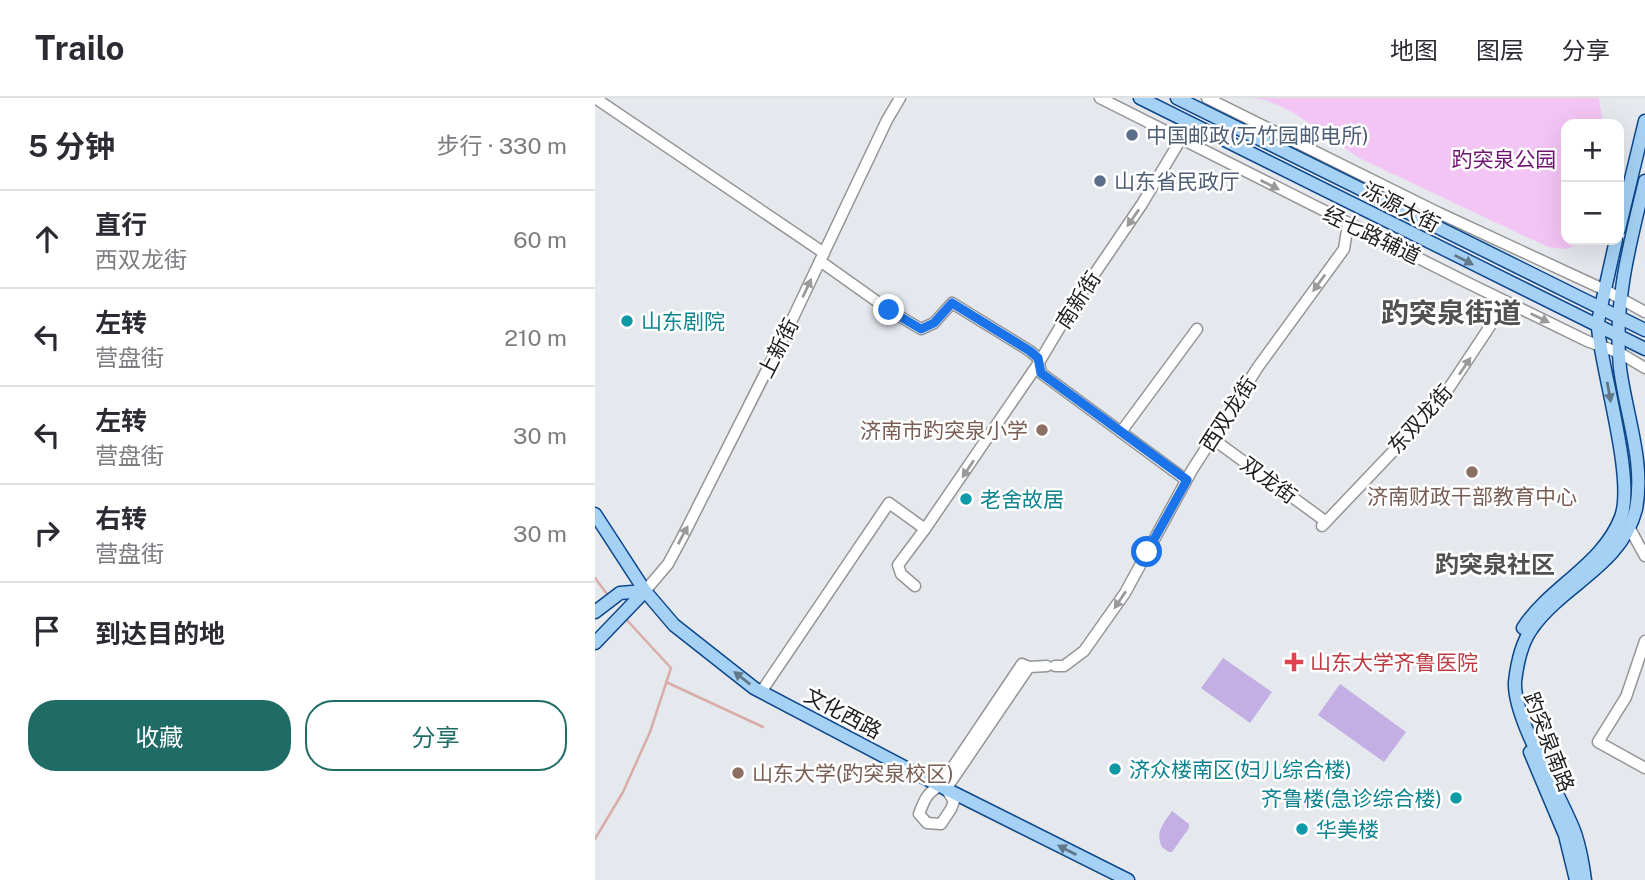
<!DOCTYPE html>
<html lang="zh">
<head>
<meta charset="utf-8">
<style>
	body { margin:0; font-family:"Public Sans","Noto Sans SC",sans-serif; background:#f7f7f7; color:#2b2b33 }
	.controls { position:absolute; right:21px; top:21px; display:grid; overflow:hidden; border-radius:14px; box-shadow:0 7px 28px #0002 }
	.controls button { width:63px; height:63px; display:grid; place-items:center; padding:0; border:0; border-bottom:2px solid #e1e1e2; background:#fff; color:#2b2b33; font:35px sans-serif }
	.stop { position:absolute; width:21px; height:21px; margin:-16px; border:5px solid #1a73e8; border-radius:50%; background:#fff }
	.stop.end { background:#1a73e8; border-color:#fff; box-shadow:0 2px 7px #0008 }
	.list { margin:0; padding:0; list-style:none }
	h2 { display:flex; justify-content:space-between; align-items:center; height:91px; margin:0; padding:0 28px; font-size:30px }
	h2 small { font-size:23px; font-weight:400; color:#7c7c81 }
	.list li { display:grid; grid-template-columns:46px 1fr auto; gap:21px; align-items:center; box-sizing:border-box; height:98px; padding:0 28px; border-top:2px solid #e1e1e2 }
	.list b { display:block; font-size:26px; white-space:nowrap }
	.list p { margin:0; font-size:23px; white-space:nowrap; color:#7c7c81 }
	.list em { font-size:23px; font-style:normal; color:#7c7c81 }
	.actions { display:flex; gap:14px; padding:21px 28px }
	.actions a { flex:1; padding:16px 0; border:2px solid #1f6c67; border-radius:28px; text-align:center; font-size:24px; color:#1f6c67 }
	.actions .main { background:#1f6c67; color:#fff }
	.icon { flex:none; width:38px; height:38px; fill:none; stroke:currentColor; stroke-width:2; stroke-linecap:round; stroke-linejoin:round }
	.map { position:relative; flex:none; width:1050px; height:782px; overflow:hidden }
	header { display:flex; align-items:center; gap:42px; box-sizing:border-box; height:98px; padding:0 35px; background:#fff; border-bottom:2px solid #e1e1e2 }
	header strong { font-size:33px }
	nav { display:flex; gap:38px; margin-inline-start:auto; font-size:24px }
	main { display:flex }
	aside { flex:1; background:#fff }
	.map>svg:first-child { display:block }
	.grass { fill:#c3afe4 }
	.park { fill:#f3c5f5 }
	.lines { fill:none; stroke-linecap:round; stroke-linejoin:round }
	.stream { stroke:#d8ada9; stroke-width:2.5 }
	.minor-casing { stroke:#959595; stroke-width:13 }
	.major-casing { stroke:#0c468c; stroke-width:15 }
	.minor { stroke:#fff; stroke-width:10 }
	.major { stroke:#a4d1f4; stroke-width:12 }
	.oneway { fill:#9a9a9a }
	.oneway2 { fill:#617889 }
	.route { stroke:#1a73e8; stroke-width:9 }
	.service-dot { fill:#5c6f8a; stroke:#fff; stroke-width:2.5 }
	.culture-dot { fill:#0f9aa8; stroke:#fff; stroke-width:2.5 }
	.education-dot { fill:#8d6e63; stroke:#fff; stroke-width:2.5 }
	.health-dot { fill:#e0444e; stroke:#fff; stroke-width:2.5 }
	.labels { text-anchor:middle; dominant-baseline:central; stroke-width:5; stroke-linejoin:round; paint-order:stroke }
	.service-label { font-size:21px; fill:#4e5e75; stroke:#fff; text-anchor:start }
	.park-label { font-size:21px; fill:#701474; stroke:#fff }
	.street-label { font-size:21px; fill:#1e1e1e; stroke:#fff }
	.culture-label { font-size:21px; fill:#0d838f; stroke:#fff; text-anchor:start }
	.education-label { font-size:21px; fill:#785e54; stroke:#fff; text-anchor:end }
	.health-label { font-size:21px; fill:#be3a42; stroke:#fff; text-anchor:start }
	.quarter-label { font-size:24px; font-weight:bold; fill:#515151; stroke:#fff }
	.district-label { font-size:28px; font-weight:bold; fill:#515151; stroke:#fff }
</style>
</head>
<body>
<header>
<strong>Trailo</strong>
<nav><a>地图</a><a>图层</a><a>分享</a></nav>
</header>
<main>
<aside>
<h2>5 分钟<small>步行 · 330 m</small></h2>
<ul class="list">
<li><svg class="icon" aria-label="ahead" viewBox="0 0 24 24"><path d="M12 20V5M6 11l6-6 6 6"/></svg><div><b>直行</b><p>西双龙街</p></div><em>60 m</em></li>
<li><svg class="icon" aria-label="left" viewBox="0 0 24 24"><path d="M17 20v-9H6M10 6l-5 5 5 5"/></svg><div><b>左转</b><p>营盘街</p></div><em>210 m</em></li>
<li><svg class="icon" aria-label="left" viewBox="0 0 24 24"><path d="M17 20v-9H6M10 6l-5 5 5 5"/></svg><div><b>左转</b><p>营盘街</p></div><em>30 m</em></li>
<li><svg class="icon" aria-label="right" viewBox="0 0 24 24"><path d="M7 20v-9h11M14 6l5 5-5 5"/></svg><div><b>右转</b><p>营盘街</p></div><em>30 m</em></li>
<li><svg class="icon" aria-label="arrive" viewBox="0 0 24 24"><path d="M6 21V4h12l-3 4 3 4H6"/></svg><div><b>到达目的地</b></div></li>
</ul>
<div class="actions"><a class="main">收藏</a><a>分享</a></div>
</aside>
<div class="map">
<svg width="1050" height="782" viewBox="0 0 1050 782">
	<rect width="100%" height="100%" fill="#e5e9ee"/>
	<g class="grass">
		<polygon points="628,560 677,594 655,625 606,590"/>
		<polygon points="745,586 811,634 789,664 723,617"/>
		<path d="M577,713L594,726V730L577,754H574L567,749C560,734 568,726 577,713Z"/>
	</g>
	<polygon class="park" points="657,0 1004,0 1008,26 971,26 971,142 991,142 972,151 953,149 764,60 699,15 671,2"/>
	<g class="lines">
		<g class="stream">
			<polyline points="0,480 15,500"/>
			<polyline points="71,584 168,629"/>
			<polyline points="0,741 28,694 55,634 76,570 29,519"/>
		</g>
		<g class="minor-casing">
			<g id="minor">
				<polyline points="0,0 229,155"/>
				<polyline points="505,0 869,183 992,243 1025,255 1050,270"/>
				<polyline points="612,0 844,115 1010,192 1050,214"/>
				<polyline points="225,163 294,212 326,231 339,225 357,205 435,253 443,260 446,275 591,382"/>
				<polyline points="526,334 602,231"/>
				<polyline points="618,341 730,423"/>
				<polyline points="727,428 844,305 911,204"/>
				<polyline points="1034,429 1050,458"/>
				<polyline points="330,431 443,266 477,209 547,106 586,41"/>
				<polyline points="50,493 73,466 88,438 196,224 292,22 305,0"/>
				<polyline points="1050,543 1031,599 1003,644 1050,670"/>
				<polyline points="460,568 469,568 489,553 530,495 597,372 663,269 749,151 753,126"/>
				<path d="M434,569L351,691L359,703L356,711L346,726L332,725L324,716C329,703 332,694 345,688L427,566L434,569L452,568"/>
				<polyline points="166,594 294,405 330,431 303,467 306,476 320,488"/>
			</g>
		</g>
		<g class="major-casing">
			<g id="major">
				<polyline points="545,0 1050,251"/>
				<polyline points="582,0 1050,232"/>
				<polyline points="1024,131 1050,23"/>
				<polyline points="0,416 50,493 79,527 159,590 351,691 533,782"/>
				<polyline points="0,514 25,495 50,493"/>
				<path d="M928,530C954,489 1008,467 1026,419C1040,381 1007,275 1003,230C1002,223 1005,216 1006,209C1011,187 1016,164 1021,142"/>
				<polyline points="0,545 50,493"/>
				<polyline points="935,654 970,737 981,782"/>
				<path d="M990,782C988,767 985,750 980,735C966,697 918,621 920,584C922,566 927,543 938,529C969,486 1027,467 1041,411C1050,364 1031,317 1025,270C1018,207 1035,144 1050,83"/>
			</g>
		</g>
		<use href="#minor" class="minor"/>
		<use href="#major" class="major"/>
	</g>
	<defs><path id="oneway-solid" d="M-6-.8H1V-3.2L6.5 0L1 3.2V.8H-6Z" transform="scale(1.75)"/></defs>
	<g class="oneway">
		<use href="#oneway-solid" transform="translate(675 87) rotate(27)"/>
		<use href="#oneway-solid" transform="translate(538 120) rotate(125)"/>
		<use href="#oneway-solid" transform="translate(724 185) rotate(126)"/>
		<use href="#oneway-solid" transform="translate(212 190) rotate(-65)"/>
		<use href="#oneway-solid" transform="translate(945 220) rotate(26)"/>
		<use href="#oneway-solid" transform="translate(870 268) rotate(-56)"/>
		<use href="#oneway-solid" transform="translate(373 371) rotate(124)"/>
		<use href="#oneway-solid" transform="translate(88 437) rotate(-62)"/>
		<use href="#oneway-solid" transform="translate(525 502) rotate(124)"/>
	</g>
	<g class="oneway2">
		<use href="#oneway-solid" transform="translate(869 162) rotate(27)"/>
		<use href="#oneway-solid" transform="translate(1014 294) rotate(80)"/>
		<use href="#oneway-solid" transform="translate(147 580) rotate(-142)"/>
		<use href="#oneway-solid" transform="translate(472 752) rotate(-153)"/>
	</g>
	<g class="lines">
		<polyline class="route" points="294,212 326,231 339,225 357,205 435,253 443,260 446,275 592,382 552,454"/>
	</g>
	<g class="service-dot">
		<circle cx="537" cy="37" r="7"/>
		<circle cx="505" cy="83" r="7"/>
	</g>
	<g class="culture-dot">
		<circle cx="32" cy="223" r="7"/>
		<circle cx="371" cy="401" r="7"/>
		<circle cx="520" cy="671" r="7"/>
		<circle cx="861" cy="700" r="7"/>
		<circle cx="707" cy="731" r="7"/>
	</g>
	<g class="education-dot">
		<circle cx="447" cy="332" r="7"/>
		<circle cx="877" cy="374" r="7"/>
		<circle cx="143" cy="675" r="7"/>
	</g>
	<path class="health-dot" d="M695.5 553.5h7v7h7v7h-7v7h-7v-7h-7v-7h7z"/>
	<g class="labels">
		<g class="service-label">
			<text x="551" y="37">中国邮政(万竹园邮电所)</text>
			<text x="519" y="83">山东省民政厅</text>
		</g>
		<g class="park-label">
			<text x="909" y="61">趵突泉公园</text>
		</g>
		<g class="street-label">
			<text transform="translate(806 109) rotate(27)">泺源大街</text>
			<text transform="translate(777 137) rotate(26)">经七路辅道</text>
			<text transform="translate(483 202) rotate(-57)">南新街</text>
			<text transform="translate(183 250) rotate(-63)">上新街</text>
			<text transform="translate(633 316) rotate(-57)">西双龙街</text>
			<text transform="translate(825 321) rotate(-48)">东双龙街</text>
			<text transform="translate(674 382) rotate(36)">双龙街</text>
			<text transform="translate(248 615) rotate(28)">文化西路</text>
			<text transform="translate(954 644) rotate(69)">趵突泉南路</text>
		</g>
		<g class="culture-label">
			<text x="46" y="223">山东剧院</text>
			<text x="385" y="401">老舍故居</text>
			<text x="534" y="671">济众楼南区(妇儿综合楼)</text>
			<text x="847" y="700" text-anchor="end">齐鲁楼(急诊综合楼)</text>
			<text x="721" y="731">华美楼</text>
		</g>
		<g class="education-label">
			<text x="433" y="332">济南市趵突泉小学</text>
			<text x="877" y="398" text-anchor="middle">济南财政干部教育中心</text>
			<text x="157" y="675" text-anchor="start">山东大学(趵突泉校区)</text>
		</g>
		<g class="health-label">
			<text x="715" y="564">山东大学齐鲁医院</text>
		</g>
		<g class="quarter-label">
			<text x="900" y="466">趵突泉社区</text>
		</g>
		<g class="district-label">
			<text x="856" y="214">趵突泉街道</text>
		</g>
	</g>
</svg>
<div class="controls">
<button>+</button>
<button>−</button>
</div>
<div class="stop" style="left:552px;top:454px"></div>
<div class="stop end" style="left:294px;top:212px"></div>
</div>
</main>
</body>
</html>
